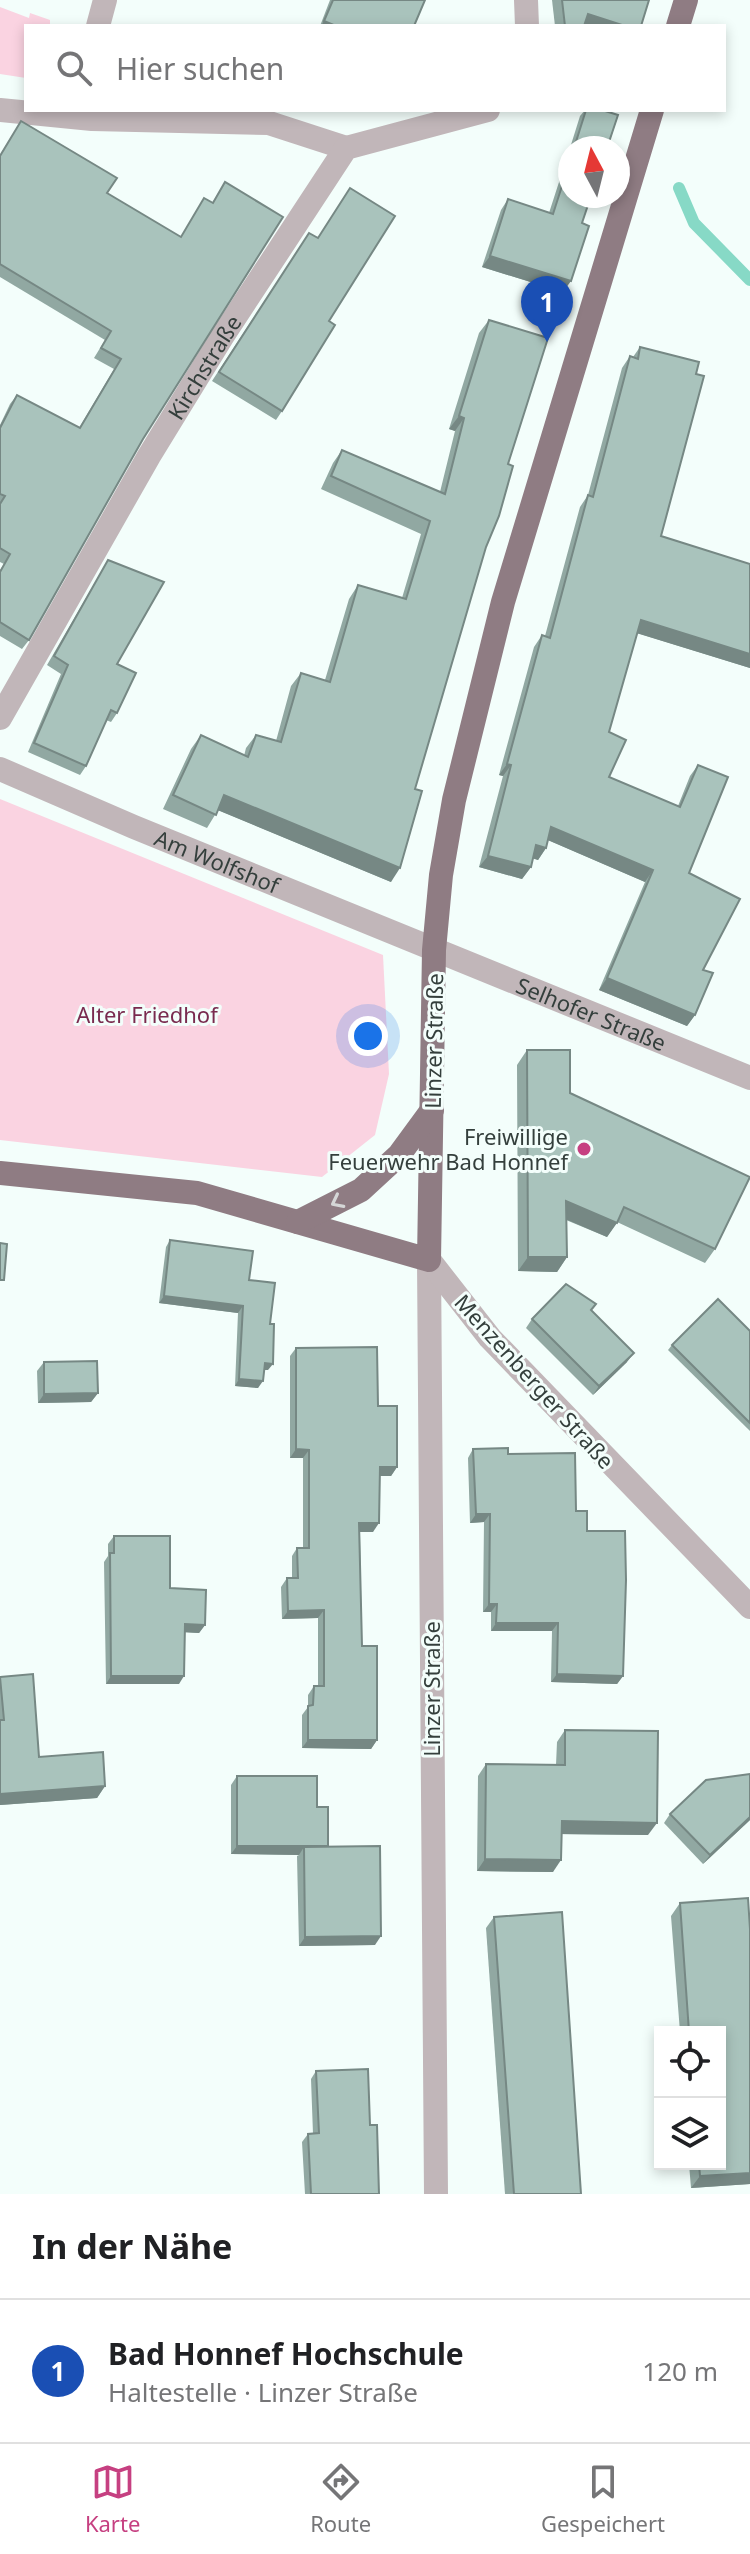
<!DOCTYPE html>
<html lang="de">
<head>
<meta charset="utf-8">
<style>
	body { margin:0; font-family:"Noto Sans",sans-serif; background:#f6f6f6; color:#202124 }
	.controls { position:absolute; right:24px; bottom:24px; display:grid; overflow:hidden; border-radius:0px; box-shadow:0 4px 12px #0003 }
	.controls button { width:72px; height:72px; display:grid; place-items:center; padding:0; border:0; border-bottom:2px solid #e0e0e0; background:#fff; color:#202124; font:40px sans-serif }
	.compass { position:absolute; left:558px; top:136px; width:72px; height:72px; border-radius:50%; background:#fff; box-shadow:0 4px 12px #0003; rotate:353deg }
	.you { position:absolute; left:368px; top:1036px; width:28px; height:28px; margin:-20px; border:6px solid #fff; border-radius:50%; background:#1a73e8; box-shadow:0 0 0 12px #1a73e833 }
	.badge { display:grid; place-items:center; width:52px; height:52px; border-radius:50%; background:#c64081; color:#fff; font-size:26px; font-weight:700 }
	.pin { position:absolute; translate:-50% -66px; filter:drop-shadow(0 2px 4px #0008) }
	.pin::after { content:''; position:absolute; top:42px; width:28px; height:24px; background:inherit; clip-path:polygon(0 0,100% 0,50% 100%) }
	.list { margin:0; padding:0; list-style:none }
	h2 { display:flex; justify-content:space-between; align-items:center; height:104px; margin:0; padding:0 32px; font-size:34px }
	h2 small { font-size:26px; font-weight:400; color:#757577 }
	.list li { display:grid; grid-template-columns:52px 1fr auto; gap:24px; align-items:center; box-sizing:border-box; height:144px; padding:0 32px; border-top:2px solid #e0e0e0 }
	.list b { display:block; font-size:30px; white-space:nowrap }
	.list p { margin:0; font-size:26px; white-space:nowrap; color:#757577 }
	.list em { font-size:26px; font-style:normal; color:#757577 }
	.icon { flex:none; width:44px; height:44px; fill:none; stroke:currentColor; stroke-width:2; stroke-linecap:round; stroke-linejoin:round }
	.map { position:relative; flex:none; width:750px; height:2194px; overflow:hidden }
	.search { position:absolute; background:#fff; box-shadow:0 4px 12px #0003; left:24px; right:24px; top:24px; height:88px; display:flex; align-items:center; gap:20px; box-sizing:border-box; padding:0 28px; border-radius:0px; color:#757577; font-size:30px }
	.sheet { height:248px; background:#fff }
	nav { display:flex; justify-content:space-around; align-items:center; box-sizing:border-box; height:112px; border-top:2px solid #e0e0e0; background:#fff; font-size:22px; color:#757577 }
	nav a { display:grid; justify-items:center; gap:4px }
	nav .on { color:#c64081 }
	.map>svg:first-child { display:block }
	.green { fill:#fad3e1 }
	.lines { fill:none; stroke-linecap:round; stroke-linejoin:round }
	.stream { stroke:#87d9c6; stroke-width:12 }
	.minor { stroke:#c1b6b9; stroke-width:24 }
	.major { stroke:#8f7c83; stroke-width:24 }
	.wall { fill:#91a8a2 }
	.shaded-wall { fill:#768884 }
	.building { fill:#a9c3bc; stroke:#768884; stroke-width:2 }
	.oneway { stroke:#d5d7d7 }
	.poi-dot { fill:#c64081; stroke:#f3fefb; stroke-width:3 }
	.labels { text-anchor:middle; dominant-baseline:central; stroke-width:6; stroke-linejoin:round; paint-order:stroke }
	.street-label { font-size:22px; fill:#343f3c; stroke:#f3fefb }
	.park-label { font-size:22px; fill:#792b4f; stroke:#f3fefb }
	.poi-label { font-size:22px; fill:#343f3c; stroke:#f3fefb; text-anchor:end }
</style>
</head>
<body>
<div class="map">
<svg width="750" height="2194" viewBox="0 0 750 2194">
	<rect width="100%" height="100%" fill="#f3fefb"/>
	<g class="green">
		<polygon points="0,7 29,18 30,13 50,20 50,26 26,26 26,78 0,74"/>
		<polygon points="0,799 383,955 389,1074 375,1135 322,1177 0,1140"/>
	</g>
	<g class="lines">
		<polyline class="stream" points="679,188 694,223 750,280"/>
		<g class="minor">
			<polyline points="526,0 527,26"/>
			<polyline points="98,26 105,0"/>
			<polyline points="0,110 92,119 269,123 346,148"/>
			<path id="s1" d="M0,718L149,456L222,337L346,148L488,110"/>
			<path id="s2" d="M0,769L134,827L750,1078"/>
			<polyline points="429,1260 436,2194"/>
			<polyline points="429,1260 490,1338 750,1607"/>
		</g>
		<g class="major">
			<polyline points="678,26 686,0"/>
			<polyline points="0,1173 197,1193 429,1260 434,950 441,875 454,800 503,602 652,110"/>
			<polyline points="298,1222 361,1190 399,1155 432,1110"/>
		</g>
	</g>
	<g class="wall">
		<polygon points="330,0 425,0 414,26 320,26"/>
		<polygon points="552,0 649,0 641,26 555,26"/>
		<polygon points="585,110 602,110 607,148 570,148 580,116"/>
		<polygon points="21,121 107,193 181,237 204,198 212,203 225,182 143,439 29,640 22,649 0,636 0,570 4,564 0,562 0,425 10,404 17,395 79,428 114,369 94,358 105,340 0,277 0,155"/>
		<polygon points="570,148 570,196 582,223 563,292 482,267 501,210 508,199 549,213"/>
		<polygon points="350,188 329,321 282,411 276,420 212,381 309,233 318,238"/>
		<polygon points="489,320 508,464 486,547 415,789 391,882 218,810 207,828 163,809 191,749 201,735 244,756 246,748 256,735 276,741 291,686 301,673 325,680 349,599 358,585 402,598 421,534 321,489 333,463 342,450 440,492 455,431 449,429 479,333"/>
		<polygon points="640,347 661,536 750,564 750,668 637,633 609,732 609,777 678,806 690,776 698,765 689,873 703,970 695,1015 687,1026 599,990 645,882 548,840 546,848 538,860 533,858 531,867 522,879 479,867 503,776 499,775 534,647 542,635 545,636 580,507 588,495 622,368 630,356 633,357"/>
		<polygon points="108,560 117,664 117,713 111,722 106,720 86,766 80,775 28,752 61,674 47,665"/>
		<polygon points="527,1050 715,1249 705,1263 617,1222 607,1237 566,1220 567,1257 557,1272 518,1271 517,1065"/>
		<polygon points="170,1240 249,1280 270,1324 268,1370 264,1370 258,1388 235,1386 238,1313 159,1303 166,1247"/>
		<polygon points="532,1319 627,1362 593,1395 526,1328"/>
		<polygon points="750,1331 750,1431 668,1350 672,1345"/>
		<polygon points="296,1348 378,1406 397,1467 391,1476 380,1476 373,1532 360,1532 362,1646 377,1740 371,1749 302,1748 302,1715 308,1707 308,1695 314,1686 318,1686 318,1618 282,1619 281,1587 287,1578 292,1578 292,1556 297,1548 303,1548 303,1458 290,1458 290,1356"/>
		<polygon points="44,1362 98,1393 91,1402 38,1403 37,1371"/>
		<polygon points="473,1449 508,1454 576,1511 587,1531 623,1676 617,1684 551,1682 552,1631 491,1631 491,1612 483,1612 484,1522 470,1523 468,1458"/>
		<polygon points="114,1536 170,1588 205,1625 199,1633 185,1632 179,1684 106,1684 104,1562 108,1556 108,1544"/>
		<polygon points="0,1678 39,1757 105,1786 97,1798 0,1805"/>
		<polygon points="565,1730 648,1835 562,1834 553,1872 477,1871 478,1776 486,1764 556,1765 557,1742"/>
		<polygon points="750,1774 750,1820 703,1864 664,1823 670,1814"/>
		<polygon points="237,1776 317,1807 327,1847 375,1945 299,1946 297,1856 299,1855 231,1854 231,1785"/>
		<polygon points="680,1903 750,1929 750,2184 691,2188 689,2164 720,2164 720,2032 680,2032 671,1916"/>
		<polygon points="494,1917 581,2194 505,2194 486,1928"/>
		<polygon points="316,2071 370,2125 379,2194 305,2194 302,2142 308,2134 313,2134 311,2079"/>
	</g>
	<g class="shaded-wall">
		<polygon points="588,14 625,26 580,26"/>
		<polygon points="324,21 336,26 321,26"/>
		<polygon points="490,256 571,281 563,292 482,267"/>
		<polygon points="459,416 464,418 455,431 449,429"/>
		<polygon points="641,620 750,654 750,668 633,632"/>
		<polygon points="507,764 511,765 503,776 499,775"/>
		<polygon points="224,795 400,868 391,882 215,809"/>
		<polygon points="551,827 653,870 645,882 543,838"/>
		<polygon points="536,845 546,848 538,860 528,857"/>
		<polygon points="488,856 531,867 522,879 479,867"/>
		<polygon points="607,978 695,1015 687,1026 599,990"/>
		<polygon points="566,1201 617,1223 607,1237 556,1215"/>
		<polygon points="528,1257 567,1257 557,1272 518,1271"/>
		<polygon points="164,1296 243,1306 238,1313 159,1303"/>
		<polygon points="634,1353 627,1362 593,1395 599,1386"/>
		<polygon points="265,1363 273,1364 268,1370 261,1370"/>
		<polygon points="239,1379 263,1381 258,1388 235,1386"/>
		<polygon points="98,1393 91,1402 38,1403 44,1394"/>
		<polygon points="296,1449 309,1450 303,1458 290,1458"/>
		<polygon points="380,1467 397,1467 391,1476 374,1476"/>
		<polygon points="476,1514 490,1514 484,1522 470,1523"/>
		<polygon points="359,1523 379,1523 373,1532 353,1532"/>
		<polygon points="489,1604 497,1604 491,1612 483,1612"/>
		<polygon points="324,1610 318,1618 282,1619 288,1611"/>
		<polygon points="496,1623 558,1623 552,1631 491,1631"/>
		<polygon points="185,1624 205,1625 199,1633 179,1632"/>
		<polygon points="557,1674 623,1676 617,1684 551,1682"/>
		<polygon points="111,1676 184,1676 179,1684 106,1684"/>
		<polygon points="308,1740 377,1740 371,1749 302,1748"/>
		<polygon points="105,1786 97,1798 0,1805 0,1794"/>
		<polygon points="750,1817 750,1820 703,1864 710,1855"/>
		<polygon points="562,1821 657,1823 648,1835 554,1834"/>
		<polygon points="237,1846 328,1846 321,1855 304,1847 299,1855 231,1854"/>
		<polygon points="485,1859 561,1860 553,1872 477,1871"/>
		<polygon points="381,1936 375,1945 299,1946 305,1937"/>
		<polygon points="750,2173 750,2184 691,2188 700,2176"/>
	</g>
	<g class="building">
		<polygon points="333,0 425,0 414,26 336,26 324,21"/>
		<polygon points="562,0 649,0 641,26 625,26 588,14 584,26 565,26"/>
		<polygon points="586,110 602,110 618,115 607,148 574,148"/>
		<polygon points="21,121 117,178 107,193 181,237 204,198 213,203 225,182 283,217 143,439 29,640 0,622 0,572 10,554 0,548 0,504 5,496 0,494 0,428 17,395 80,428 121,359 101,348 111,331 0,264 0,156"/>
		<polygon points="570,161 570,196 591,196 582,223 589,226 571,281 490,256 508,199 553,214"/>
		<polygon points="350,188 395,216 329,321 335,325 282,411 219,372 309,233 318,238"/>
		<polygon points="489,320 548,338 508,464 513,466 499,516 486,547 415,789 422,791 400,868 224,795 216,815 173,795 201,735 248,757 256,735 281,742 301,673 330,682 358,585 406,599 430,521 331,476 342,450 445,494 464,418 459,416"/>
		<polygon points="640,347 699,362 696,374 704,376 661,536 750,564 750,654 641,620 609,732 626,740 609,777 680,807 698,765 728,777 689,873 740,899 703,970 713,973 695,1015 607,978 653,870 551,827 546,848 536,845 531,867 488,856 511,765 507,764 542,635 550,638 588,495 593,497 630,356 638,359"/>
		<polygon points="108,560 164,582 117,664 136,673 117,713 111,710 86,766 34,743 68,665 54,656"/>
		<polygon points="527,1050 570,1050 570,1093 750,1177 715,1249 624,1207 617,1223 566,1201 567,1257 528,1257"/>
		<polygon points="170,1240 253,1251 249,1280 275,1283 270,1324 274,1324 273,1364 265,1363 263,1381 239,1379 243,1306 164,1296"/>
		<polygon points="0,1243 7,1244 4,1280 0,1280"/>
		<polygon points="566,1284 596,1304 591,1310 634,1353 599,1386 532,1319"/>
		<polygon points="718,1299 750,1331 750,1423 672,1345"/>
		<polygon points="377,1347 378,1406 397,1406 397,1467 380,1467 379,1523 359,1523 362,1646 377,1646 377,1740 308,1740 308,1706 313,1705 314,1686 324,1686 324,1610 288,1611 287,1578 298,1578 297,1548 309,1548 309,1450 296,1449 296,1348"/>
		<polygon points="97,1361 98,1393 44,1394 44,1362"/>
		<polygon points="508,1448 508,1454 575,1453 576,1511 587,1511 587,1531 625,1531 626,1580 623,1676 557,1674 558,1623 496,1623 497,1604 489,1604 490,1514 476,1514 473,1449"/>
		<polygon points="114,1536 170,1536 170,1588 206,1590 205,1625 185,1624 184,1676 111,1676 110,1553 114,1553"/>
		<polygon points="33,1674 39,1757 103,1752 105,1786 0,1794 0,1720 4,1720 0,1677"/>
		<polygon points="565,1730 658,1731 657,1823 562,1821 561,1860 485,1859 486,1764 565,1765"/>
		<polygon points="750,1774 750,1817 710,1855 670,1814 706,1780"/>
		<polygon points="237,1776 317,1776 317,1807 328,1807 328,1846 237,1846"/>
		<polygon points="380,1846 381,1936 305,1937 304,1847"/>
		<polygon points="748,1898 750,1929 750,2173 700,2176 699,2164 720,2164 720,2032 689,2032 680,1903"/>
		<polygon points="562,1912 581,2194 514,2194 494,1917"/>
		<polygon points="368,2069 370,2125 377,2125 379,2194 311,2194 308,2134 319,2133 316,2071"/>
	</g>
	<defs><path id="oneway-chevron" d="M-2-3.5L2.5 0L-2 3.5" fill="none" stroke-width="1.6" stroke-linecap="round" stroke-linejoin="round" transform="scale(2)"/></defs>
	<use class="oneway" href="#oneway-chevron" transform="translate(337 1202) rotate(153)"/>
	<circle class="poi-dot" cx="584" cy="1149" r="8"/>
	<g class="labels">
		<g class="street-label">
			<text stroke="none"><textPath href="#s1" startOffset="406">Kirchstraße</textPath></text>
			<text stroke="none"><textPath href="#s2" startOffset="236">Am Wolfshof</textPath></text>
			<text stroke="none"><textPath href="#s2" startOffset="640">Selhofer Straße</textPath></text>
			<text transform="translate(433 1041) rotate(-89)">Linzer Straße</text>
			<text transform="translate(535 1381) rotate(48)">Menzenberger Straße</text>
			<text transform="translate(431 1689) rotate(-90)">Linzer Straße</text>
		</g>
		<g class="park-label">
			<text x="147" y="1014">Alter Friedhof</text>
		</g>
		<g class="poi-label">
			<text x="568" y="1136">Freiwillige<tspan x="568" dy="25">Feuerwehr Bad Honnef</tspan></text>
		</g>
	</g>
</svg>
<div class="controls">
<button><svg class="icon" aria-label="locate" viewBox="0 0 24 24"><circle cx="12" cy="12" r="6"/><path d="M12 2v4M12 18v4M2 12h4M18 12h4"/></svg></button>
<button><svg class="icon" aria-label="layers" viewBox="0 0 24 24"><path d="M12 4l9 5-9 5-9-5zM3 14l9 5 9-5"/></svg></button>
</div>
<svg class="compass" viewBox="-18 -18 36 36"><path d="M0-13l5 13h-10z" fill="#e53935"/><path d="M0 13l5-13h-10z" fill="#757577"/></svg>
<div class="you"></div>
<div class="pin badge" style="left:547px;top:342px;background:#1a4fb4">1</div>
<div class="search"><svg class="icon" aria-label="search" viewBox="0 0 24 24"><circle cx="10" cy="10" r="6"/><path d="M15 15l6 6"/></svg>Hier suchen</div>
</div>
<section class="sheet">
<h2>In der Nähe<small></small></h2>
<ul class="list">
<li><span class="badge" style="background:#1a4fb4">1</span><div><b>Bad Honnef Hochschule</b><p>Haltestelle · Linzer Straße</p></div><em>120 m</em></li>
</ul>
</section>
<nav>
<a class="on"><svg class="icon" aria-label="map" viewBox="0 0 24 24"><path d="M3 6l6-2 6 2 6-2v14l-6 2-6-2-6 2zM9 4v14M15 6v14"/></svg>Karte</a>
<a><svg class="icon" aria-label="directions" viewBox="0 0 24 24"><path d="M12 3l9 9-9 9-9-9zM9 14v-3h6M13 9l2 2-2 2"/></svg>Route</a>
<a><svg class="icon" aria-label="saved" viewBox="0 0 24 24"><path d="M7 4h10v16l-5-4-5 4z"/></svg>Gespeichert</a>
</nav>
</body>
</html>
